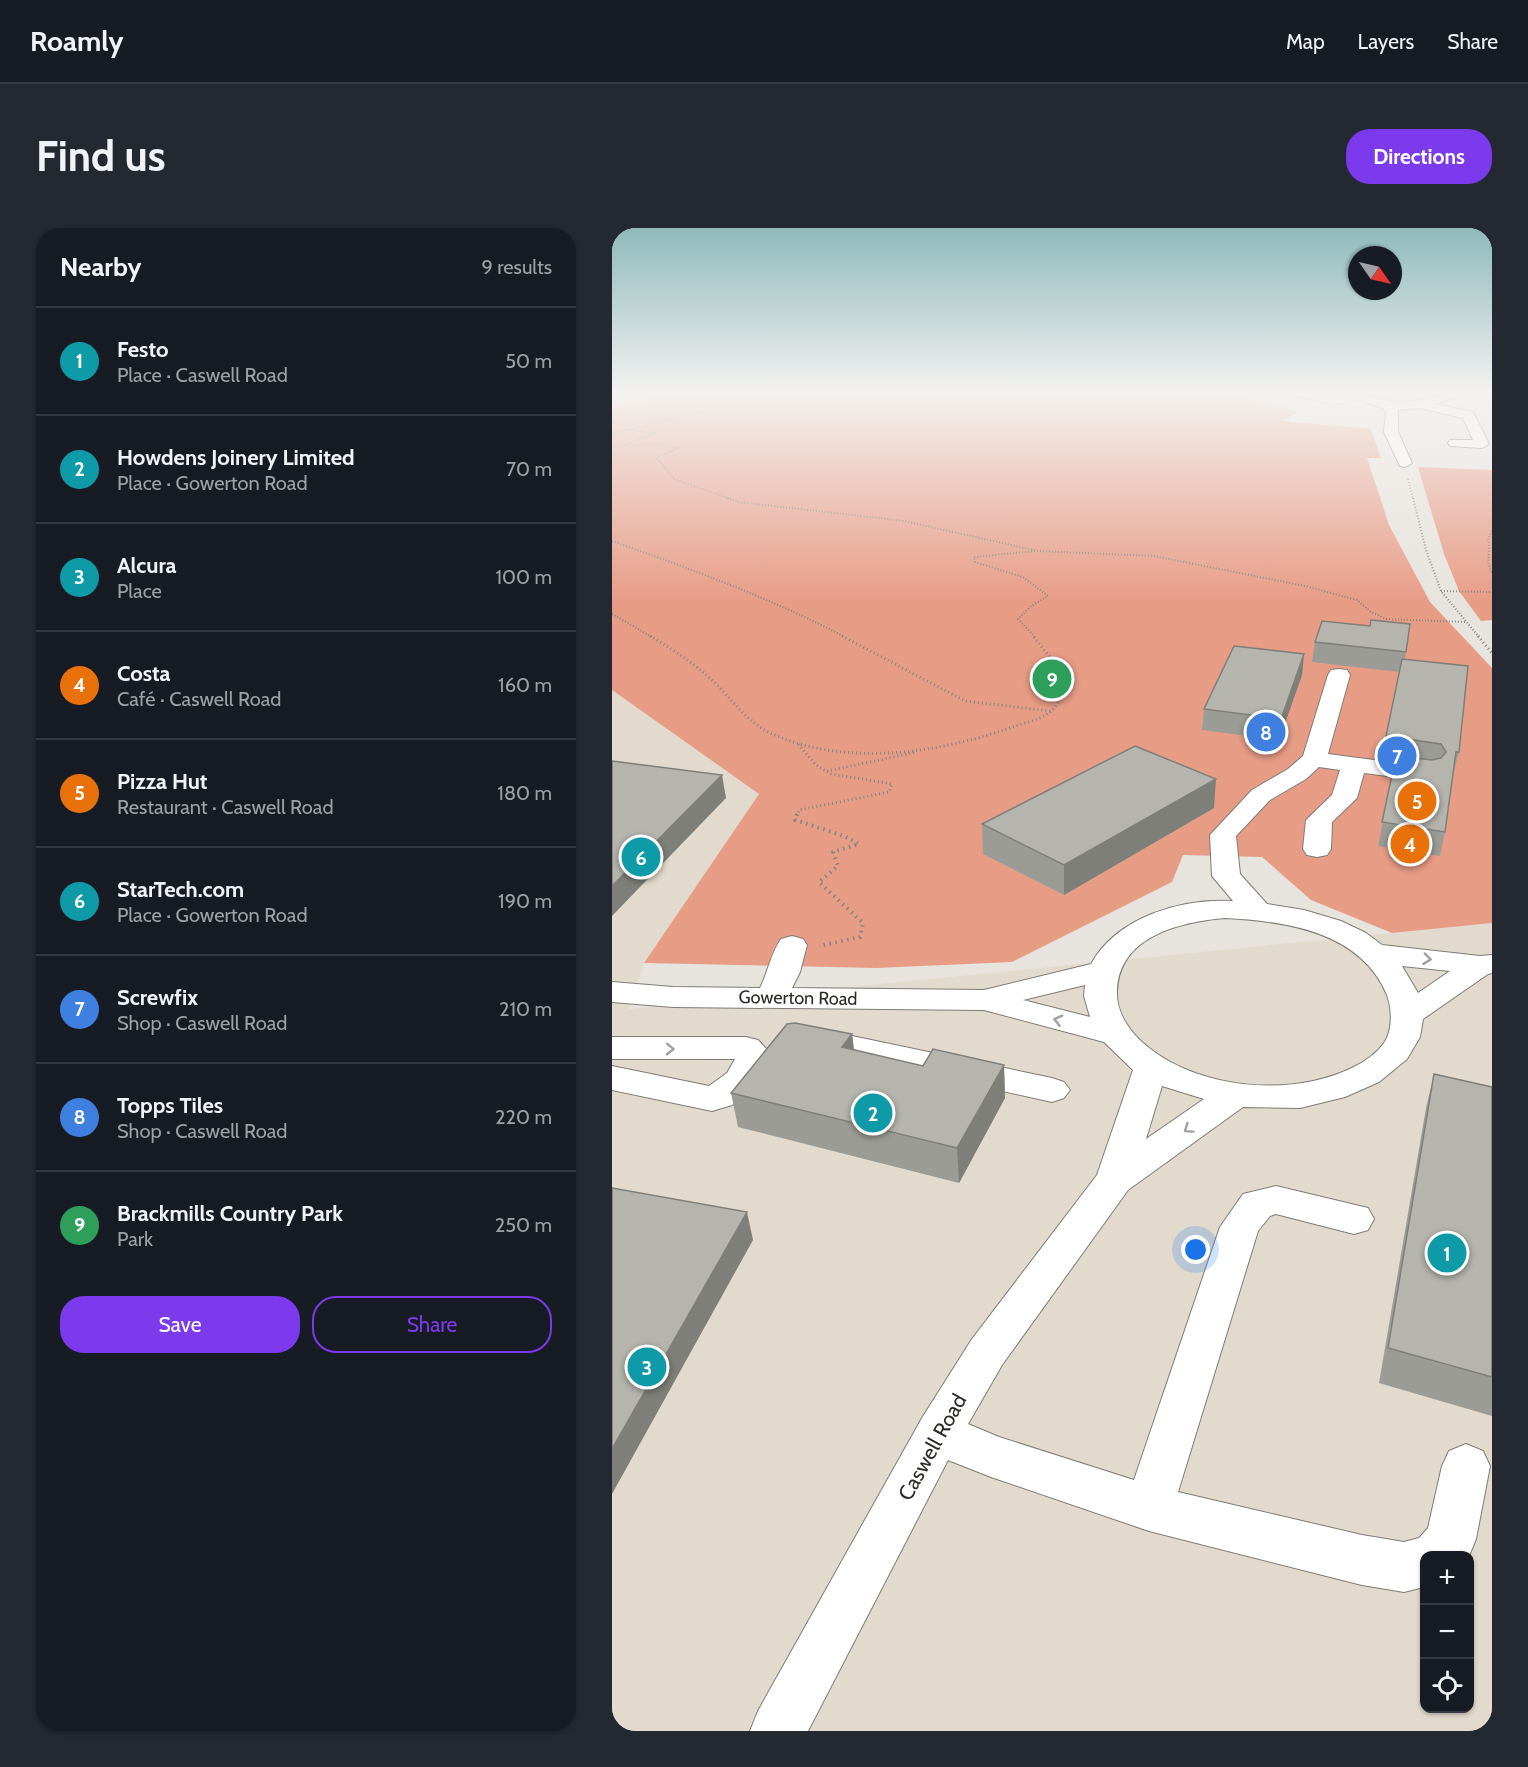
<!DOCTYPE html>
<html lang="en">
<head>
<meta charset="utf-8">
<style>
	body { margin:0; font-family:Cabin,sans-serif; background:#242831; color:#f1f3f6 }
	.controls { position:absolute; right:18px; bottom:18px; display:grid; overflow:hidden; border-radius:12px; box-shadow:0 2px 4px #0004 }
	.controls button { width:54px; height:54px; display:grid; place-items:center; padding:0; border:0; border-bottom:2px solid #363941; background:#171b24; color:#f1f3f6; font:30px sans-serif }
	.compass { position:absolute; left:736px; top:18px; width:54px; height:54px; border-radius:50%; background:#171b24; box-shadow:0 2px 4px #0004; rotate:124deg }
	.you { position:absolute; left:584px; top:1022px; width:21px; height:21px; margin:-15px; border:4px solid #fff; border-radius:50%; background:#1a73e8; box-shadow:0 0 0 9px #1a73e833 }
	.badge { display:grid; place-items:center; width:39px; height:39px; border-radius:50%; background:#7c3aed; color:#fff; font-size:20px; font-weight:700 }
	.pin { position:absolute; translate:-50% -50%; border:3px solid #fff; box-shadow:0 2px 6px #0006 }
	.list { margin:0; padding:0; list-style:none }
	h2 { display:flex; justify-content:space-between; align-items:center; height:78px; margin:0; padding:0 24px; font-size:26px }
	h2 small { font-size:20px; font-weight:400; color:#9ea1a6 }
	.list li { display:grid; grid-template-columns:39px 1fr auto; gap:18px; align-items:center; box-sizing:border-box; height:108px; padding:0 24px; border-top:2px solid #363941 }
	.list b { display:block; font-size:22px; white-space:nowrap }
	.list p { margin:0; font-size:20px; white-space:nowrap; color:#9ea1a6 }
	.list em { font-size:20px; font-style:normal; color:#9ea1a6 }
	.actions { display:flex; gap:12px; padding:18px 24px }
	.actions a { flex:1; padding:14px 0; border:2px solid #7c3aed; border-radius:24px; text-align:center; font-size:21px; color:#7c3aed }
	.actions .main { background:#7c3aed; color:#fff }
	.icon { flex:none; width:33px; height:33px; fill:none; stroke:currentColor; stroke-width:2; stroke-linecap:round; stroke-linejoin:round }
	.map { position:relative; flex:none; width:880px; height:1503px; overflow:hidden; border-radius:24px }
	header { display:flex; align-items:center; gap:36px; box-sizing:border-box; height:84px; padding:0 30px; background:#171b24; border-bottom:2px solid #363941 }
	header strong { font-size:28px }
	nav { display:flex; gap:33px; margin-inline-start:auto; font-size:21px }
	.intro { display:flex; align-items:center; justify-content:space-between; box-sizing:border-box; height:144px; padding:0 36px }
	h1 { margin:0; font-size:42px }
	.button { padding:15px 27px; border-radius:24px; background:#7c3aed; color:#fff; font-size:21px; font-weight:700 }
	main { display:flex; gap:36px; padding:0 36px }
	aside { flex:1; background:#171b24; border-radius:24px; box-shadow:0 2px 4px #0004 }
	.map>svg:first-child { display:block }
	.built { fill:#e2dacd; fill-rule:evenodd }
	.green { fill:#e79c86 }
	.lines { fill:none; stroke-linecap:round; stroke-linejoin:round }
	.minor-casing { stroke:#7f7c76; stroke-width:2 }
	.path-far3 { stroke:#86847f; stroke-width:1.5; stroke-dasharray:1 2; stroke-linecap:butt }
	.path-far2 { stroke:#86847f; stroke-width:2; stroke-dasharray:1 2; stroke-linecap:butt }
	.path-far1 { stroke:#86847f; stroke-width:3; stroke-dasharray:1 3; stroke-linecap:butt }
	.path { stroke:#86847f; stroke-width:4; stroke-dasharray:1.5 4.5; stroke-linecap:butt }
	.minor { fill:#fff; fill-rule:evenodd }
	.wall { fill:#9c9c96 }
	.shaded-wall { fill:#7f7f7a }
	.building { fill:#b5b5ae; stroke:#7f7f7a; stroke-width:1.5 }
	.oneway { stroke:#a0a09f }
	.labels { text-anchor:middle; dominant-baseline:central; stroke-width:5; stroke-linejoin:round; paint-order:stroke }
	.street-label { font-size:18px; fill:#2d2c29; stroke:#fff }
	.near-street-label { font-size:21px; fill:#2d2c29; stroke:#fff }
</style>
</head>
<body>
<header>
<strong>Roamly</strong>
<nav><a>Map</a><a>Layers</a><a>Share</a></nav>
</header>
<div class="intro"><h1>Find us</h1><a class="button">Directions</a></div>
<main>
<aside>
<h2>Nearby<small>9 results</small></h2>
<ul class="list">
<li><span class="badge" style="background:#0f9aa8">1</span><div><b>Festo</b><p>Place · Caswell Road</p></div><em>50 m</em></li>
<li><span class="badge" style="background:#0f9aa8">2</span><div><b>Howdens Joinery Limited</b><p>Place · Gowerton Road</p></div><em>70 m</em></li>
<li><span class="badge" style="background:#0f9aa8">3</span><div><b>Alcura</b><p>Place</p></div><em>100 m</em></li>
<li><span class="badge" style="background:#e8710a">4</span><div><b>Costa</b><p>Café · Caswell Road</p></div><em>160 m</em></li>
<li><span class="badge" style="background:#e8710a">5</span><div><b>Pizza Hut</b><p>Restaurant · Caswell Road</p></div><em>180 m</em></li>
<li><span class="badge" style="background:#0f9aa8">6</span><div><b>StarTech.com</b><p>Place · Gowerton Road</p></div><em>190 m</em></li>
<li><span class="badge" style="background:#3f7fe0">7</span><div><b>Screwfix</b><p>Shop · Caswell Road</p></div><em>210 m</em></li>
<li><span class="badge" style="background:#3f7fe0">8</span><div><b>Topps Tiles</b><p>Shop · Caswell Road</p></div><em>220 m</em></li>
<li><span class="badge" style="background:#2e9e5b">9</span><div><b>Brackmills Country Park</b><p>Park</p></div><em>250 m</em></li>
</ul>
<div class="actions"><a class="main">Save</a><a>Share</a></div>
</aside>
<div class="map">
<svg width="880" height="1503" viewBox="0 0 880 1503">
	<rect width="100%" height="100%" fill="#e7e3dd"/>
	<path class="built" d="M0,462L147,566L32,735L17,781L880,695V1503H0ZM812,1328H858V1480H812Z"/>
	<g class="green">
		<polygon points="64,164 613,164 687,184 669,193 759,201 769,230 755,230 777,297 818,374 880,440 880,695 780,705 699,672 650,629 571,627 560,654 400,734 264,740 32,735 147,566 0,462 0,180"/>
		<polygon points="806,239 880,242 880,392 869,393 847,363 832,326"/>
	</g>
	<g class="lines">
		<g class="minor-casing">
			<g id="minor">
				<path d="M679,164C699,163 717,169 736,166L735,164C755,164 771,175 791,174C812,174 831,164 852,164L850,167L823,176L861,184L877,216L870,220L838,218L836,215L838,212H861L851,190L808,180L786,182V204L800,235L793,239L788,238L772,204L774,184L771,180L747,172L721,176L681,167Z"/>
				<path d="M727,441L735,442L738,447L716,526L815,539L824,541L827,546L824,551L815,553L752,545L745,570L720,594L719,621L715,627L705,629L695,627L691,621L694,592L720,567L728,542L707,539L694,551L658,572L624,608L628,646L655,676L692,682L729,693L754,705L770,717L868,728L880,727V745L876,746L811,791L808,809L795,831L767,854L733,869L688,880L631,879L516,962L390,1137L356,1196L387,1209L522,1252L608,999L631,966L664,958L756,980L762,991L756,1002L742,1006L664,986L658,988L646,1003L566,1264L750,1307L792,1314L807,1310L816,1300L830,1238L837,1223L854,1216L871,1223L878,1238L864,1311L857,1328H812V1359L792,1364L750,1357L537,1303L379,1249L336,1232L196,1503H138L146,1483L310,1190L360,1111L485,947L521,842L492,814L372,782L61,779L0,774V754L61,759L148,760C156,744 159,725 169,711L180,708L191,711L195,717L188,744L180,760L372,762L479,736C505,689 569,670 621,673L600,648L598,607L640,562L676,541L691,528L716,447L719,442ZM613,690C674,693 749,704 775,767C780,781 781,802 772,815C757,836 725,848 701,853C645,865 573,853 530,814C516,801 504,783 505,763C507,708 568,694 613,690ZM790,738L838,743L806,765ZM473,757L472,768L478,789L411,772ZM550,858L592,871L534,911Z"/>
				<polygon points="199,805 240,808 440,850 452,854 458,862 452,870 440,874 240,830 187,824 182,816 187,808"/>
				<polygon points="0,809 134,809 146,812 158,825 154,840 139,862 120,877 100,883 0,862 0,838 97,858 115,845 123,831 0,831"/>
			</g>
		</g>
		<g class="path-far3">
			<polyline points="13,202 44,205 13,217 55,217 66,220 45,230 62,251 119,271"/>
			<polyline points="0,206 77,186 146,175 193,164"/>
			<polyline points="796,251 801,271"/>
		</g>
		<g class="path-far2">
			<polyline points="115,270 127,274 292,293 426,323 542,328 693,358 745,372 759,384 774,391 854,394"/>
			<polyline points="801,270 814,322 829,363 867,409"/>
			<path d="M880,303L876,311C880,323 872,329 880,345"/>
			<path d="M0,313C79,341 158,370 233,409"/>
			<polyline points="829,363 880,364"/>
			<polyline points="0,386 40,409"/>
			<polyline points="423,409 406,391 419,378 436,368 411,349 363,334 362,329 423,323"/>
		</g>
		<g class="path-far1">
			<path d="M38,408C60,421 82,435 101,453C120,471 134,493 158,505C233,539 325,526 400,499C412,495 428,492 438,484C447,477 452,463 457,453L421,408"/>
			<polyline points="230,408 353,473 438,483"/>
			<polyline points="866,408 880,425"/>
			<polyline points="215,543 305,524"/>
			<polyline points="185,588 187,582 277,564 280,556 219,546 204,537 185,515"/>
		</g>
		<polyline class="path" points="185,586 183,592 232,608 247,616 221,624 226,638 207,654 251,695 248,709 207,718"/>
		<use href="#minor" class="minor"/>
	</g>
	<g class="wall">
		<polygon points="798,396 793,431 847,524 841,547 833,604 828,628 766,618 783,533 770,531 787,444 700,434 703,414"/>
		<polygon points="692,426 690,447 667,512 590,502 592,481"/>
		<polygon points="602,580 452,667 371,626 370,596"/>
		<polygon points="240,806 242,822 311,838 392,837 393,870 347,955 126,899 119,865"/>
		<polygon points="822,846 880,859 880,1188 767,1155 814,880"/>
	</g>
	<g class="shaded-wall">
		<polygon points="692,426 690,447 667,512 669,491"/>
		<polygon points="110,547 114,570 0,688 0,658"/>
		<polygon points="604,551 602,580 452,667 452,637"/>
		<polygon points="240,806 244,839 230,819"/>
		<polygon points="392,837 393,870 347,955 345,920"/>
		<polygon points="135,984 141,1012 0,1266 0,1221"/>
	</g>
	<g class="building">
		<polygon points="759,392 798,396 794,424 703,414 710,393 758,398"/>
		<polygon points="622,418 692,426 669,491 592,481"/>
		<polygon points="790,431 856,438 847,524 844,524 833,604 770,594 784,528 820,532 829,530 834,524 829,516 774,508"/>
		<polygon points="523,518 604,551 452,637 370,596"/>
		<polygon points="0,533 110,547 0,658"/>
		<polygon points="183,795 240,806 230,819 311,838 321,821 392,837 345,920 119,865 175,796"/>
		<polygon points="822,846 880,859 880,1149 776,1120"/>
		<polygon points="0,960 135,984 0,1221"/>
	</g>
	<defs><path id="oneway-chevron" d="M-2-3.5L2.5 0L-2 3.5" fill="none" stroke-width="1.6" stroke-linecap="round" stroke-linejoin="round" transform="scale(1.5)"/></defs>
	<g class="oneway">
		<use href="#oneway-chevron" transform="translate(815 731) rotate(7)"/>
		<use href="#oneway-chevron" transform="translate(446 792) rotate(-165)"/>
		<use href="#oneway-chevron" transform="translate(58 821) rotate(1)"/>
		<use href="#oneway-chevron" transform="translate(576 901) rotate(145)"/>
	</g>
	<linearGradient id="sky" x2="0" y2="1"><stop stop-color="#8fbabc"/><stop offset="0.44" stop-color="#f4f2f0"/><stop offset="1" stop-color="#f4f2f0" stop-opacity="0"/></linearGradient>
	<rect width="880" height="374" fill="url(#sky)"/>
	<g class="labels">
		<g class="street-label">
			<text transform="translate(186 770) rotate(1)">Gowerton Road</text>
		</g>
		<g class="near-street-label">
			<text transform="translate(320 1219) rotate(-61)">Caswell Road</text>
		</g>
	</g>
</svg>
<div class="controls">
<button>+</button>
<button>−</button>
<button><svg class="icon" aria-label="locate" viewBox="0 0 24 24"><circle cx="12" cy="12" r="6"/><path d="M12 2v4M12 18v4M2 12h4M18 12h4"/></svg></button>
</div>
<svg class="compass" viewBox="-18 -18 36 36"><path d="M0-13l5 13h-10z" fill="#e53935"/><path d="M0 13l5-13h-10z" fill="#9ea1a6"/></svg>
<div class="you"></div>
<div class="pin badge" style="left:835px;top:1025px;background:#0f9aa8">1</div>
<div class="pin badge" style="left:261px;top:885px;background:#0f9aa8">2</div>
<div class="pin badge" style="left:35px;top:1139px;background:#0f9aa8">3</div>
<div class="pin badge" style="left:798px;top:616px;background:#e8710a">4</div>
<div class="pin badge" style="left:805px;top:573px;background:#e8710a">5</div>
<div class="pin badge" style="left:29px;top:629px;background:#0f9aa8">6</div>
<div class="pin badge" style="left:785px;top:528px;background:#3f7fe0">7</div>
<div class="pin badge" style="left:654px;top:504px;background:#3f7fe0">8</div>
<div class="pin badge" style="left:440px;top:451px;background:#2e9e5b">9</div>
</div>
</main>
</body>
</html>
